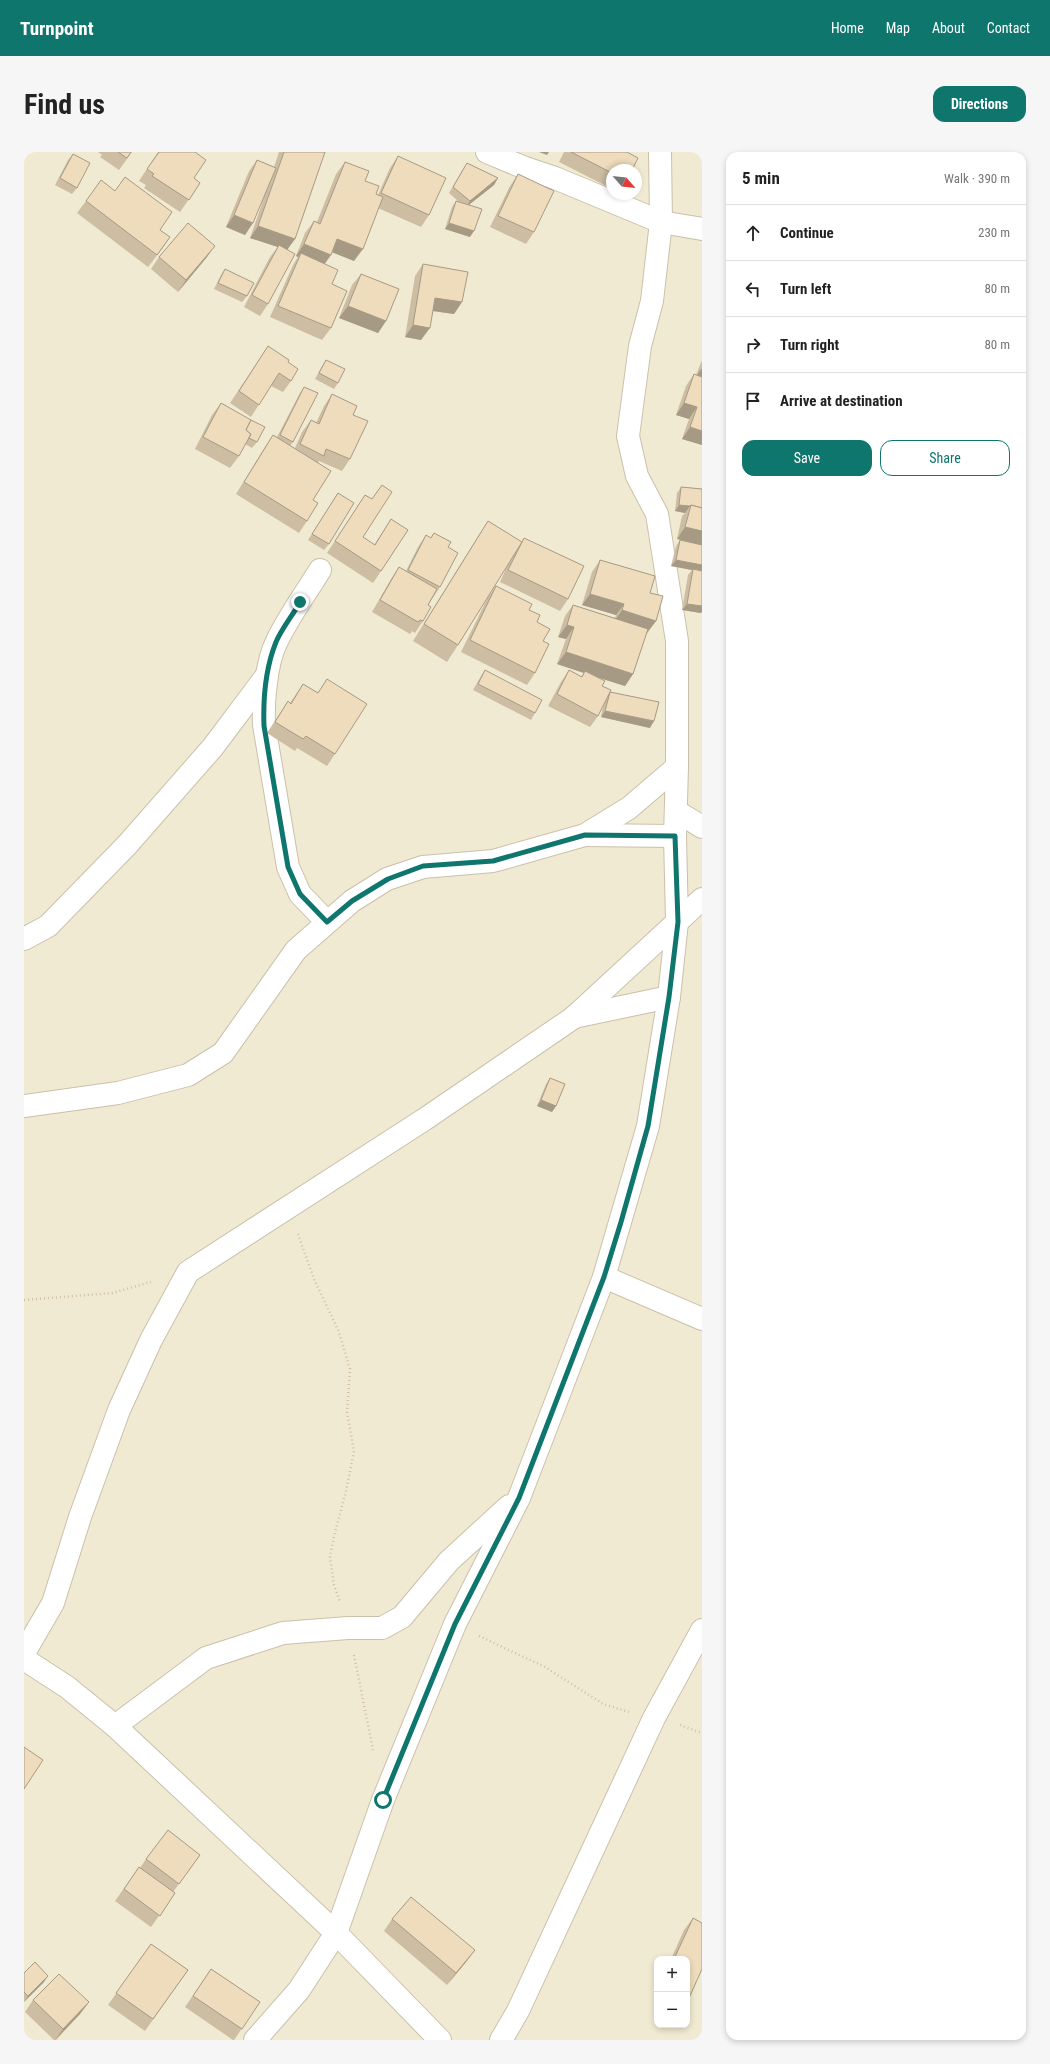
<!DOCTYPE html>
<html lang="en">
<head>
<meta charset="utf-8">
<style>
	body { margin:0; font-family:"Roboto Condensed",sans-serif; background:#f6f6f6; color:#222 }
	.controls { position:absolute; right:12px; bottom:12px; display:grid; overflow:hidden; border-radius:8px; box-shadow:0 2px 6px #0003 }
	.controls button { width:36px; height:36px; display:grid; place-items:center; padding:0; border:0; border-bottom:1px solid #e0e0e0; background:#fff; color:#222; font:20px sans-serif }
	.compass { position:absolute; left:582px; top:12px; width:36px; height:36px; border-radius:50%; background:#fff; box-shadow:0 2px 6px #0003; rotate:117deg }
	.stop { position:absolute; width:12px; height:12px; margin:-9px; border:3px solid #0f766e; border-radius:50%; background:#fff }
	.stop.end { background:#0f766e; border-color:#fff; box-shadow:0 1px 4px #0008 }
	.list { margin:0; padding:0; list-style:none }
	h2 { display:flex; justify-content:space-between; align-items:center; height:52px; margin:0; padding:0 16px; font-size:17px }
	h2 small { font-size:13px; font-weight:400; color:#767676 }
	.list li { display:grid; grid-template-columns:26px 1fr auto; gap:12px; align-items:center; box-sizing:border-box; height:56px; padding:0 16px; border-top:1px solid #e0e0e0 }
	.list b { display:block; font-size:15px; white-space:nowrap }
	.list em { font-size:13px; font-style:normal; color:#767676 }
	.actions { display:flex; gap:8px; padding:12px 16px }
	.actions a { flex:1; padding:9px 0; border:1px solid #0f766e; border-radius:12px; text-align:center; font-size:14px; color:#0f766e }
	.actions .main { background:#0f766e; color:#fff }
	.icon { flex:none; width:22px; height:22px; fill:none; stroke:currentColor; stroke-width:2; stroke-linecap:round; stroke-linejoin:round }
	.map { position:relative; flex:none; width:678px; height:1888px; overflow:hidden; border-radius:12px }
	header { display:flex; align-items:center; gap:24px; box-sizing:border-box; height:56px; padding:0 20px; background:#0f766e; color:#fff }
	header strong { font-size:19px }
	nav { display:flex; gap:22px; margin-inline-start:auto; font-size:14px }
	.intro { display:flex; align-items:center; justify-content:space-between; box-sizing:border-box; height:96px; padding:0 24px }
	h1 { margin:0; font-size:28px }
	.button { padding:10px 18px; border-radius:12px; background:#0f766e; color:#fff; font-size:14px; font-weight:700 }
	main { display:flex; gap:24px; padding:0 24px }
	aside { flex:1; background:#fff; border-radius:12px; box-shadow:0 2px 6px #0003 }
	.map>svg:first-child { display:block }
	.residential { fill:#f1ead2; fill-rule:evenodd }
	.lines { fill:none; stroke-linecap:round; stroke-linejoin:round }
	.minor-casing { stroke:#cac0ab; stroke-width:24 }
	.path { stroke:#d2c0a1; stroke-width:2.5; stroke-dasharray:1 3; stroke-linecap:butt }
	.minor { stroke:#fff; stroke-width:22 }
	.wall { fill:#cdbda3 }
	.shaded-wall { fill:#a79a84 }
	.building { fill:#eedcbd; stroke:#a79a84 }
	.route { stroke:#0f766e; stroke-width:5 }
</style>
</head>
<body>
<header>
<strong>Turnpoint</strong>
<nav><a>Home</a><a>Map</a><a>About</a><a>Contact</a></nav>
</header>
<div class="intro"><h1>Find us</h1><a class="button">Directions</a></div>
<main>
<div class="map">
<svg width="678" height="1888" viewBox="0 0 678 1888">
	<rect width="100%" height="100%" fill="#faf7e3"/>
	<path class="residential" d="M0,0H678V1888H0ZM588,18H612V42H588ZM633,1807H663V1873H633Z"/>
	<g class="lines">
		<g class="minor-casing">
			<g id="minor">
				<polyline points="463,0 501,16 531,26 637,70 678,77"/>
				<path d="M296,418C282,441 265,464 253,489C242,510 239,550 240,573L264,715L276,742L303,770"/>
				<polyline points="652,659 678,675"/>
				<polyline points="561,683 651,684"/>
				<polyline points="0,787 24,774 103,693 189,595 243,523"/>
				<polyline points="550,865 645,845"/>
				<polyline points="0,954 94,941 164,923 199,901 272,798 328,749 363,727 399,715 469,709 561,683 605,656 653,615"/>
				<polyline points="580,1125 678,1167"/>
				<polyline points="0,1501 29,1451 56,1365 95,1258 127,1188 164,1120 401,967 549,866 678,747"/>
				<polyline points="0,1507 43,1535 91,1574 312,1781 416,1888"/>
				<polyline points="91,1574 182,1506 259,1481 324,1476 358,1476 378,1465 425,1409 485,1354"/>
				<polyline points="231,1888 275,1838 312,1781 359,1648 431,1472 495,1346 580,1125 624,974 645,845 653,770 651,684 653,615 653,489 633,362 613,324 604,284 616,194 628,149 637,70 636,0"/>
				<polyline points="477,1888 494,1859 630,1566 678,1478"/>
			</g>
		</g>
		<g class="path">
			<polyline points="274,1082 290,1127 315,1180 326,1217 323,1260 330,1299 322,1339 310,1384 306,1405 310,1433 316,1450"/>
			<polyline points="0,1148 88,1141 127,1130"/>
			<polyline points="455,1484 521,1515 579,1552 605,1560"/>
			<polyline points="330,1503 349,1598"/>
			<polyline points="656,1573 678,1581"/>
		</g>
		<use href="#minor" class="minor"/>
	</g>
	<g class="wall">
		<polygon points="74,0 108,0 95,18 76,5 78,3"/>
		<polygon points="134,0 171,0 170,26 176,31 156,60 120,36 122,33 115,29"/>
		<polygon points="255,0 300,0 271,87 263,98 244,152 236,164 220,155 246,105 254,95 226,86 240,46 221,83 202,75 225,19 233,8 250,15"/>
		<polygon points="540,0 603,0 588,18 588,37 535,10"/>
		<polygon points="49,2 53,36 48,42 31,33 44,8"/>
		<polygon points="374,4 405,63 397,75 354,56 330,109 308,100 301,112 308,132 307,176 298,188 246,165 269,113 274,105 272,104 281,81 290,69 293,70 312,22 321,10 341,29 352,42 354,43 366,16"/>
		<polygon points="443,11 474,26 470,33 445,53 446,85 421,77 428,55 432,49 435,50 425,41 439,17"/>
		<polygon points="494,22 510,80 502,92 466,75 486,34"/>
		<polygon points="62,49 136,78 146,85 124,115 53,61"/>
		<polygon points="135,105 183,105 154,140 127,117"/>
		<polygon points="399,112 438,150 430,162 408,159 397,188 381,185 391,124"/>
		<polygon points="201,117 223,144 218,150 190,137 197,123"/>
		<polygon points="337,122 362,169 354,181 315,166 328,133"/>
		<polygon points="244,194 264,210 267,229 259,240 247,234 227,265 206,251"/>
		<polygon points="302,208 314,231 310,237 291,227 298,214"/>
		<polygon points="678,208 678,293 658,287 665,267 652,263 662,234 670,222 672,223"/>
		<polygon points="280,235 269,290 266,294 271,296 278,280 287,268 292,271 300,254 308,242 329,263 326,307 318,319 295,309 294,311 289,348 283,369 275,381 212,342 241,295 249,283 253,285 276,241"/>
		<polygon points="197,251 233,290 228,296 221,292 215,304 206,316 171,297 188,263"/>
		<polygon points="358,333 339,385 350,393 367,367 357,419 349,431 303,401 341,343 348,347"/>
		<polygon points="657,335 678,337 677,461 658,458 664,423 668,418 647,414 652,394 656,388 667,390 653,387 658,364 661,361 651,359 653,341"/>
		<polygon points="314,341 305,392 300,398 284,388"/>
		<polygon points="464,369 497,390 500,386 544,447 536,459 476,430 485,410 434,493 423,510 389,489 453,386"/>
		<polygon points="410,381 424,395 416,435 404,453 399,469 391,481 388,479 386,482 348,460 367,427 375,415 382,419 394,395 402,383 407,386"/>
		<polygon points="576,408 626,441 632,469 623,481 622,480 609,522 601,534 575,526 578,534 626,576 577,565 579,554 574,564 566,575 524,554 537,530 545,518 557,525 560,521 533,512 542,487 534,485 541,464 549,453 591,466 592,463 558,453 568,420"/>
		<polygon points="472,434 505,458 513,470 519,489 511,521 503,533 437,500 464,445"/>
		<polygon points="461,518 511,561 507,568 449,538 457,524"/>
		<polygon points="303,527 311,602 303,614 273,596 271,599 243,581 264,549 266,551 279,532 294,541"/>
		<polygon points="526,926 532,954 528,960 513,954 522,932"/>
		<polygon points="176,1703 149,1740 151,1741 127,1775 91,1749 115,1715 116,1716 122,1707"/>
		<polygon points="669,1766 665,1846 663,1848 663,1807 647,1807 660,1778"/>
		<polygon points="368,1767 451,1798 442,1810 423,1833 360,1779"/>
		<polygon points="127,1792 164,1818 121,1879 84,1853"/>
		<polygon points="187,1817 236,1850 210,1888 209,1888 161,1855"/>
		<polygon points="0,1821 20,1830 0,1850"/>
		<polygon points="633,1838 633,1847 630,1845"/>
		<polygon points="9,1848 65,1850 56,1862 32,1888 30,1888 1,1860"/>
	</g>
	<g class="shaded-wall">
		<polygon points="515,0 525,0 523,3"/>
		<polygon points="474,26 470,33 442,55 446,49"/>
		<polygon points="210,63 229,71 221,83 202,75"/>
		<polygon points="425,71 450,79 446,85 421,77"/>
		<polygon points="234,74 271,87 263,98 226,86"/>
		<polygon points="146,85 138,97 124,115 133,103"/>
		<polygon points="313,87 339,97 330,109 305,99"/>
		<polygon points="280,92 307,103 299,114 277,101 274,105 272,104"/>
		<polygon points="191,94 183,105 154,140 162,128"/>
		<polygon points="411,146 438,150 430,162 402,158"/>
		<polygon points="324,154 362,169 354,181 315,166"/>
		<polygon points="389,173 406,176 397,188 381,185"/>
		<polygon points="678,216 678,229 671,226"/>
		<polygon points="660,251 673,255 665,267 652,263"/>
		<polygon points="666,275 678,279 678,293 658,287"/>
		<polygon points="655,353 666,354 661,361 651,359"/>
		<polygon points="661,375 678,379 678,393 653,387"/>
		<polygon points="652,408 678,413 678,421 669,417 668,418 647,414"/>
		<polygon points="566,442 600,452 592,463 558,453"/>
		<polygon points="663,452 678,454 678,460 677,461 658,458"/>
		<polygon points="598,458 632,469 623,481 590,470"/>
		<polygon points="543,473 550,475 542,487 534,485"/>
		<polygon points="542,500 609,522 601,534 560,521 561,519 560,521 533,512"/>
		<polygon points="581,559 630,569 626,576 577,565"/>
		<polygon points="517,948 532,954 528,960 513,954"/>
		<polygon points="451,1798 442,1810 423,1833 432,1821"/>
		<polygon points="24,1824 20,1830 0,1850 4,1844"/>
		<polygon points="65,1850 56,1862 31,1888 39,1877"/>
	</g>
	<g class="building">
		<polygon points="94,0 107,0 103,6"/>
		<polygon points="135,0 171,0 182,8 170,26 176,31 165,48 128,24 130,22 123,17"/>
		<polygon points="260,0 301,0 271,87 234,74"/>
		<polygon points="547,0 603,0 614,6 608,18 588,18 588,21"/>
		<polygon points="49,2 66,11 53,36 36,26"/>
		<polygon points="374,4 422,26 405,63 357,41"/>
		<polygon points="233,8 252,16 229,71 210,63"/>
		<polygon points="321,10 345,19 341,29 355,34 352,42 359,45 339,97 313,87 307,103 280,92 290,69 296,72"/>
		<polygon points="443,11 474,26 446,49 429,35"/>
		<polygon points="494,22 530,39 510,80 474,64"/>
		<polygon points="101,25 148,60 136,78 146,85 133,103 62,49 77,28 91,39"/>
		<polygon points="432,49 458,57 450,79 425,71"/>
		<polygon points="164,71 191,94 162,128 135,105"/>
		<polygon points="255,93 271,102 244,152 228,143"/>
		<polygon points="277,101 314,118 308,132 323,139 307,176 254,154"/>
		<polygon points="399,112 444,120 438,150 411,146 406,176 389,173"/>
		<polygon points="201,117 230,131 223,144 194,131"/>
		<polygon points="337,122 375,137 362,169 324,154"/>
		<polygon points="244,194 265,208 264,210 274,217 267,229 255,221 235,253 215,239"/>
		<polygon points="302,208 321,217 314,231 295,221"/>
		<polygon points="670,222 678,225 678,279 666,275 673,255 660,251"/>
		<polygon points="280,235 294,241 269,290 256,283"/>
		<polygon points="308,242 333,254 329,263 344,269 326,307 302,297 300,304 276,292 287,268 295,272"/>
		<polygon points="197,251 227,268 222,278 227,282 215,304 179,285"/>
		<polygon points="227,268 241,275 233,290 225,286 227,282 222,278"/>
		<polygon points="249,283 307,319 289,348 294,351 283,369 220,330"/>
		<polygon points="358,333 368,340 339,385 351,393 367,367 384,378 357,419 311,389 341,343 348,347"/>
		<polygon points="657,335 678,337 678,356 667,353 666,354 655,353"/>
		<polygon points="314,341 330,351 305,392 288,382"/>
		<polygon points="667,353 678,356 678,379 661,375"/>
		<polygon points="464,369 498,390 434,493 400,472"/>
		<polygon points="410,381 427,390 424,395 434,401 416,435 384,418 402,383 407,386"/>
		<polygon points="500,386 560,414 544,447 484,418"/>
		<polygon points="656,388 678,393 678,413 652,408"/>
		<polygon points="576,408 631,424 626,441 639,444 632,469 598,458 600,452 566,442"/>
		<polygon points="375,415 413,437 404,453 407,455 399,469 396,468 394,470 356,448"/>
		<polygon points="669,417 678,419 678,454 663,452"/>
		<polygon points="472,434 508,452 505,458 516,463 513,470 526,477 519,489 525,492 511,521 446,488"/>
		<polygon points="549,453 624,477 609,522 542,500 550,475 543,473"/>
		<polygon points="461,518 518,548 511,561 454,532"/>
		<polygon points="545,518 558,525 561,519 581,529 578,534 587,538 574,564 533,542"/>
		<polygon points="303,527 343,552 311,602 282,584 279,587 251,570 264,549 267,552 279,532 294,541"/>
		<polygon points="586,540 635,550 630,569 581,559 585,544"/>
		<polygon points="526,926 541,932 532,954 517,948"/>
		<polygon points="0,1595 19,1608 0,1637"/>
		<polygon points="144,1678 176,1703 155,1732 122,1707"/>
		<polygon points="115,1715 151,1741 136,1764 100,1737"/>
		<polygon points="387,1745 451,1798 432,1821 368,1767"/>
		<polygon points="669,1766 678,1771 678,1817 665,1846 663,1845 663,1807 650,1807"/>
		<polygon points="127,1792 164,1818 129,1867 92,1841"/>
		<polygon points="11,1810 24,1824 4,1844 0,1840 0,1821"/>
		<polygon points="187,1817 236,1850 218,1877 169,1844"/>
		<polygon points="35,1822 65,1850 39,1877 9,1848"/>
	</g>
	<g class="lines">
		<path class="route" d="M276,450C269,463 258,476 252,490C242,515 239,547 240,574L264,715L276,742L303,770L328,749L364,727L399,714L469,709L561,683L651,684L654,770L645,845L624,974L597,1070L580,1125L495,1346L431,1472L359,1648"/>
	</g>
</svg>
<div class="controls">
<button>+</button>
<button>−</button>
</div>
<svg class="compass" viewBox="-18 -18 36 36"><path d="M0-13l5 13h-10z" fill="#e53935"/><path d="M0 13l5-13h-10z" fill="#767676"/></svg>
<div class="stop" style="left:359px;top:1648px"></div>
<div class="stop end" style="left:276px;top:450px"></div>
</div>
<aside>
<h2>5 min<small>Walk · 390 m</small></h2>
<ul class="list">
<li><svg class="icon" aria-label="ahead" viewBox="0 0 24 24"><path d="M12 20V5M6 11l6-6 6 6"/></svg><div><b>Continue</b></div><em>230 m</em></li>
<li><svg class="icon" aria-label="left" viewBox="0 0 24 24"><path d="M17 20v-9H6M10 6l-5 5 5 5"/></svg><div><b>Turn left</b></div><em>80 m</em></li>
<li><svg class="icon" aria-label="right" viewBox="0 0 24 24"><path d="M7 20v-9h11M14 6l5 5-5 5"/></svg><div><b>Turn right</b></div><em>80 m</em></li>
<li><svg class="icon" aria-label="arrive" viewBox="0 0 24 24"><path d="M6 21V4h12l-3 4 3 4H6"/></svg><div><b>Arrive at destination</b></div></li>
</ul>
<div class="actions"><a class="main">Save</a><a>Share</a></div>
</aside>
</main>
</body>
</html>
